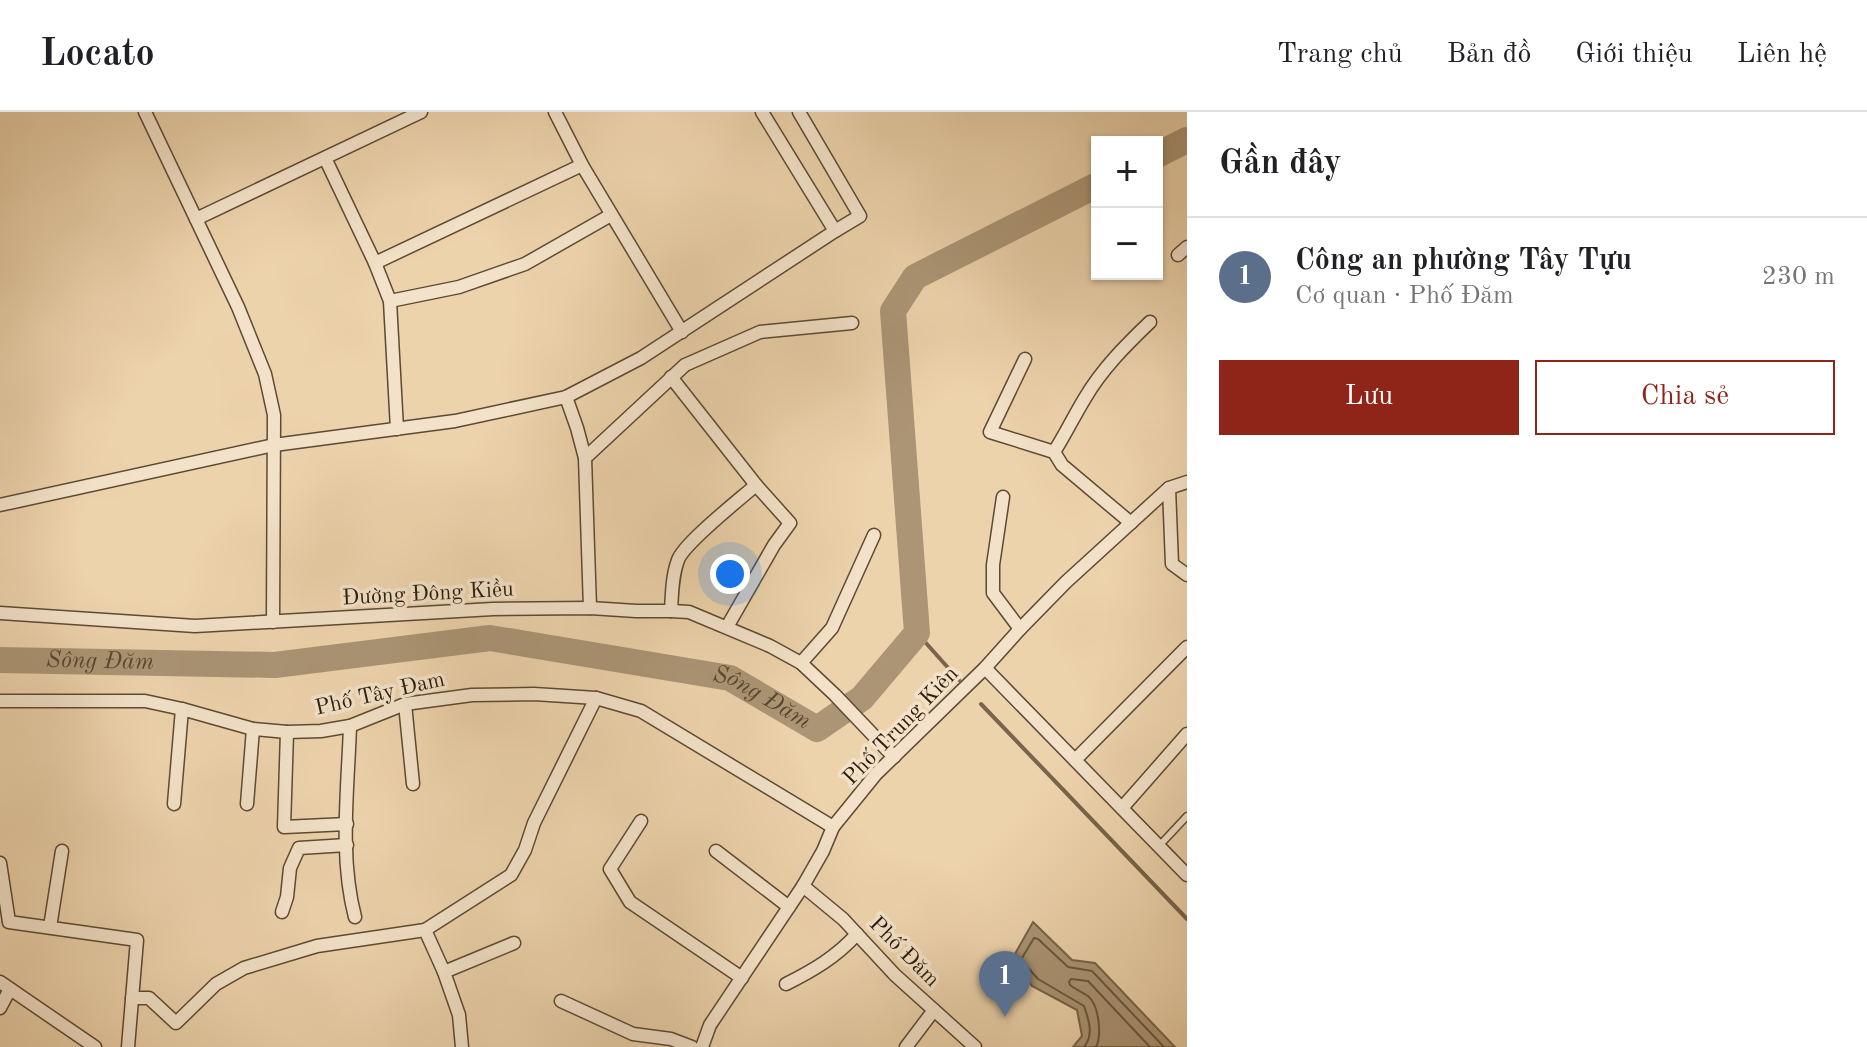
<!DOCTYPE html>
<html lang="vi">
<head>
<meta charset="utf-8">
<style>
	body { margin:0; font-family:"Old Standard TT",serif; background:#f2f2f2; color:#202124 }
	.controls { position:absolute; right:24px; top:24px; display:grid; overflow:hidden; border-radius:0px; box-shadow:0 2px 6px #0004 }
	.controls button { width:72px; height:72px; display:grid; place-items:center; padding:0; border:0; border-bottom:2px solid #e0e0e0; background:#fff; color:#202124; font:40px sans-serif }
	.you { position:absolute; left:730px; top:462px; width:28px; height:28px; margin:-20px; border:6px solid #fff; border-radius:50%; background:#1a73e8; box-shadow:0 0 0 12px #1a73e833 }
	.badge { display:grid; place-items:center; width:52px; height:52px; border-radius:50%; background:#8f2418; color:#fff; font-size:26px; font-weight:700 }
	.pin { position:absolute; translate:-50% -66px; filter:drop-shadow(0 2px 4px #0008) }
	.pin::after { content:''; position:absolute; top:42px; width:28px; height:24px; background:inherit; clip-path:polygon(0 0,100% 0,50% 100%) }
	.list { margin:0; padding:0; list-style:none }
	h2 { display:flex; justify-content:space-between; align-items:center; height:104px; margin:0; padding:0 32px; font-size:34px }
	h2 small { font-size:26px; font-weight:400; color:#757577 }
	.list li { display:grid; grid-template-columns:52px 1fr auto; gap:24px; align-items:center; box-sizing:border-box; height:120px; padding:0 32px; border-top:2px solid #e0e0e0 }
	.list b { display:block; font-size:30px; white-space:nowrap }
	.list p { margin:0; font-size:26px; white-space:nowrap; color:#757577 }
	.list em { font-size:26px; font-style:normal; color:#757577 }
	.actions { display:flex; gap:16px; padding:24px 32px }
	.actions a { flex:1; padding:18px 0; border:2px solid #8f2418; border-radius:0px; text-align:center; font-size:28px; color:#8f2418 }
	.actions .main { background:#8f2418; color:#fff }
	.map { position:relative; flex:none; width:1187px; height:935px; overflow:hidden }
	header { display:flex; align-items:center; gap:48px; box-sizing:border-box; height:112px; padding:0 40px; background:#fff; border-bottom:2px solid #e0e0e0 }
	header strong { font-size:38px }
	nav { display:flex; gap:44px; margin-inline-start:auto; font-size:28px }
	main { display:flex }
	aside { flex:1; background:#fff }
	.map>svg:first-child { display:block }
	.water { fill:#ab9575; stroke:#78654b; stroke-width:2 }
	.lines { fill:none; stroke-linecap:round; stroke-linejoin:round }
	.shore { stroke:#6b5940; stroke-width:2 }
	.stream { stroke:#78654b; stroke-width:4 }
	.river { stroke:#ab9575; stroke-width:26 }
	.lane-casing { stroke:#5c4a33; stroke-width:9 }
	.street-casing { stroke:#5c4a33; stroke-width:15 }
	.lane { stroke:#f3e2c9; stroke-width:6 }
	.street { stroke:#f3e2c9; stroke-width:12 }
	.labels { text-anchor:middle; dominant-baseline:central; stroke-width:7; stroke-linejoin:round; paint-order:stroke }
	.street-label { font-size:22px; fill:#2b1d0b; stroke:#f3e2c9 }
	.water-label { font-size:24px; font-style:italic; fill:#584730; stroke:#f3e2c9 }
</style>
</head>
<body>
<header>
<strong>Locato</strong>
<nav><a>Trang chủ</a><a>Bản đồ</a><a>Giới thiệu</a><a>Liên hệ</a></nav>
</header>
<main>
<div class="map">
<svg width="1187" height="935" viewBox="0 0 1187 935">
	<rect width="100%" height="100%" fill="#edd3ac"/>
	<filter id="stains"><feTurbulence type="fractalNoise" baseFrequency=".0025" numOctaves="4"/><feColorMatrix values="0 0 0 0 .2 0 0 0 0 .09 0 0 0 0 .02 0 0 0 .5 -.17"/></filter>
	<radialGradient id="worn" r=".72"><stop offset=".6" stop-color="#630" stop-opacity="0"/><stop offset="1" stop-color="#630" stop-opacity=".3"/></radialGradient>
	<polygon class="water" points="1033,810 1072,848 1095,851 1175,935 1073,935 1082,924 1077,898 1032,874 1011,849"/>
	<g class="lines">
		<g class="shore">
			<path d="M1084,935C1094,923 1089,908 1084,894L1038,867L1022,849V846L1034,826L1038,827L1068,855L1092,859L1164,935"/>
			<path d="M1096,935C1102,923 1099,893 1088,884C1082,880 1075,877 1070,873L1069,870L1071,867L1088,869L1150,935"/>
		</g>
		<g class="stream">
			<polyline points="917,521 959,568"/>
			<polyline points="981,592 1187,807"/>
		</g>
		<g class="river">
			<polyline points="1157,43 1187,28"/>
			<path id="s1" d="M0,548L275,553L490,526L730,566L817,617L862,586L917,521L893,199L915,165L1097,73"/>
		</g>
		<g class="lane-casing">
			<polyline id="lane" points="1159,734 1187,704"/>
		</g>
		<g class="street-casing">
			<g id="street">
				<polyline points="145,0 238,195 265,262 274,303 273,510"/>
				<polyline points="555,0 582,53 682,220"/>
				<polyline points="762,0 835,119"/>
				<polyline points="325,46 375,151 390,189 397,317"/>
				<polyline points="196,107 421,0"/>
				<polyline points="1178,143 1187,135"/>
				<polyline points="375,151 582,53"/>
				<polyline points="390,189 459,175 525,152 611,103"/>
				<polyline points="1025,247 990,320 1054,340 1062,353 1131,411"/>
				<polyline points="671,265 756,373 790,411 774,433 727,515"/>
				<polyline points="566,285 577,316 585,346 590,496"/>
				<path d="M1054,340C1065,323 1074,304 1085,286C1102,257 1126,233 1150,210"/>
				<polyline points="585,346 685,253 760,220 852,211"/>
				<polyline points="1169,376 1172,452 1187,463"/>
				<polyline points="1003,385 993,453 993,481 1020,517"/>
				<polyline points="0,393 274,333 455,309 566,285 641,246 835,119 860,104 799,0"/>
				<path d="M671,499C672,482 672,464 678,448C684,431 739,388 756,373"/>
				<polyline points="0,501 195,514 493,497 590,496 636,499 671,499 689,500 770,534 801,551 835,583 894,645"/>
				<polyline points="801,551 832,516 874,423"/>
				<polyline points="985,556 1187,763"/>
				<polyline points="0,589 145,589 182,597 253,617 287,620 321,619 350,614 405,592 472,583 534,582 596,586 641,599 833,715"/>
				<polyline points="405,592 413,672"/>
				<path d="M350,614C348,676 339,744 355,805"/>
				<polyline points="287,620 284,715 347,712"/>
				<polyline points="1075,648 1187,535"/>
				<polyline points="174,692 182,597"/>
				<polyline points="247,692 253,617"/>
				<polyline points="1122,696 1187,622"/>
				<polyline points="641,709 610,757 630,790 742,866"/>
				<polyline points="716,739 789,795"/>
				<polyline points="0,751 9,810 137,828 128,935"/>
				<polyline points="803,774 843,807 895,863 975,935"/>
				<polyline points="282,800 287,785 290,756 299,736 347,733"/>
				<polyline points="50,815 62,739"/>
				<polyline points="425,818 444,860 459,903 462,935"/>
				<polyline points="444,860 514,831"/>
				<polyline points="0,870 95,935"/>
				<path d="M786,872C814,858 836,845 857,822"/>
				<polyline points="132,886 149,886 176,911 216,872 244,856 317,834 425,818 511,763 525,738 534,711 596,586"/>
				<polyline points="561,889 633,922 671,927 692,935"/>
				<polyline points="0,896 10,877"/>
				<polyline points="702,935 710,913 803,774 823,739 833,715 876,662 985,556 1020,517 1066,470 1169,376 1187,370"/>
				<polyline points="906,935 934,898"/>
			</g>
		</g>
		<use href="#lane" class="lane"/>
		<use href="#street" class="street"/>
	</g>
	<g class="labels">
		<g class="street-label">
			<text transform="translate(428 482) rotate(-3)">Đường Đông Kiều</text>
			<text transform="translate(380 582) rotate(-13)">Phố Tây Đam</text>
			<text transform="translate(901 614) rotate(-46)">Phố Trung Kiên</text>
			<text transform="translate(904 840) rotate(45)">Phố Đăm</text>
		</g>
		<g class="water-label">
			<text stroke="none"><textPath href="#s1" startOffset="100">Sông Đăm</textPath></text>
			<text stroke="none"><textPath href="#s1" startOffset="772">Sông Đăm</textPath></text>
		</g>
	</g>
	<rect width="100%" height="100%" filter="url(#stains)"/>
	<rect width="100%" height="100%" fill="url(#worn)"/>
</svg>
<div class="controls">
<button>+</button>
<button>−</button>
</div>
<div class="you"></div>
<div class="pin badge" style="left:1005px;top:905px;background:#5c6f8a">1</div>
</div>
<aside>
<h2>Gần đây<small></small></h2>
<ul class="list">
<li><span class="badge" style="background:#5c6f8a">1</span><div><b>Công an phường Tây Tựu</b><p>Cơ quan · Phố Đăm</p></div><em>230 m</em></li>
</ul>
<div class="actions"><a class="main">Lưu</a><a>Chia sẻ</a></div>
</aside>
</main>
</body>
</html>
